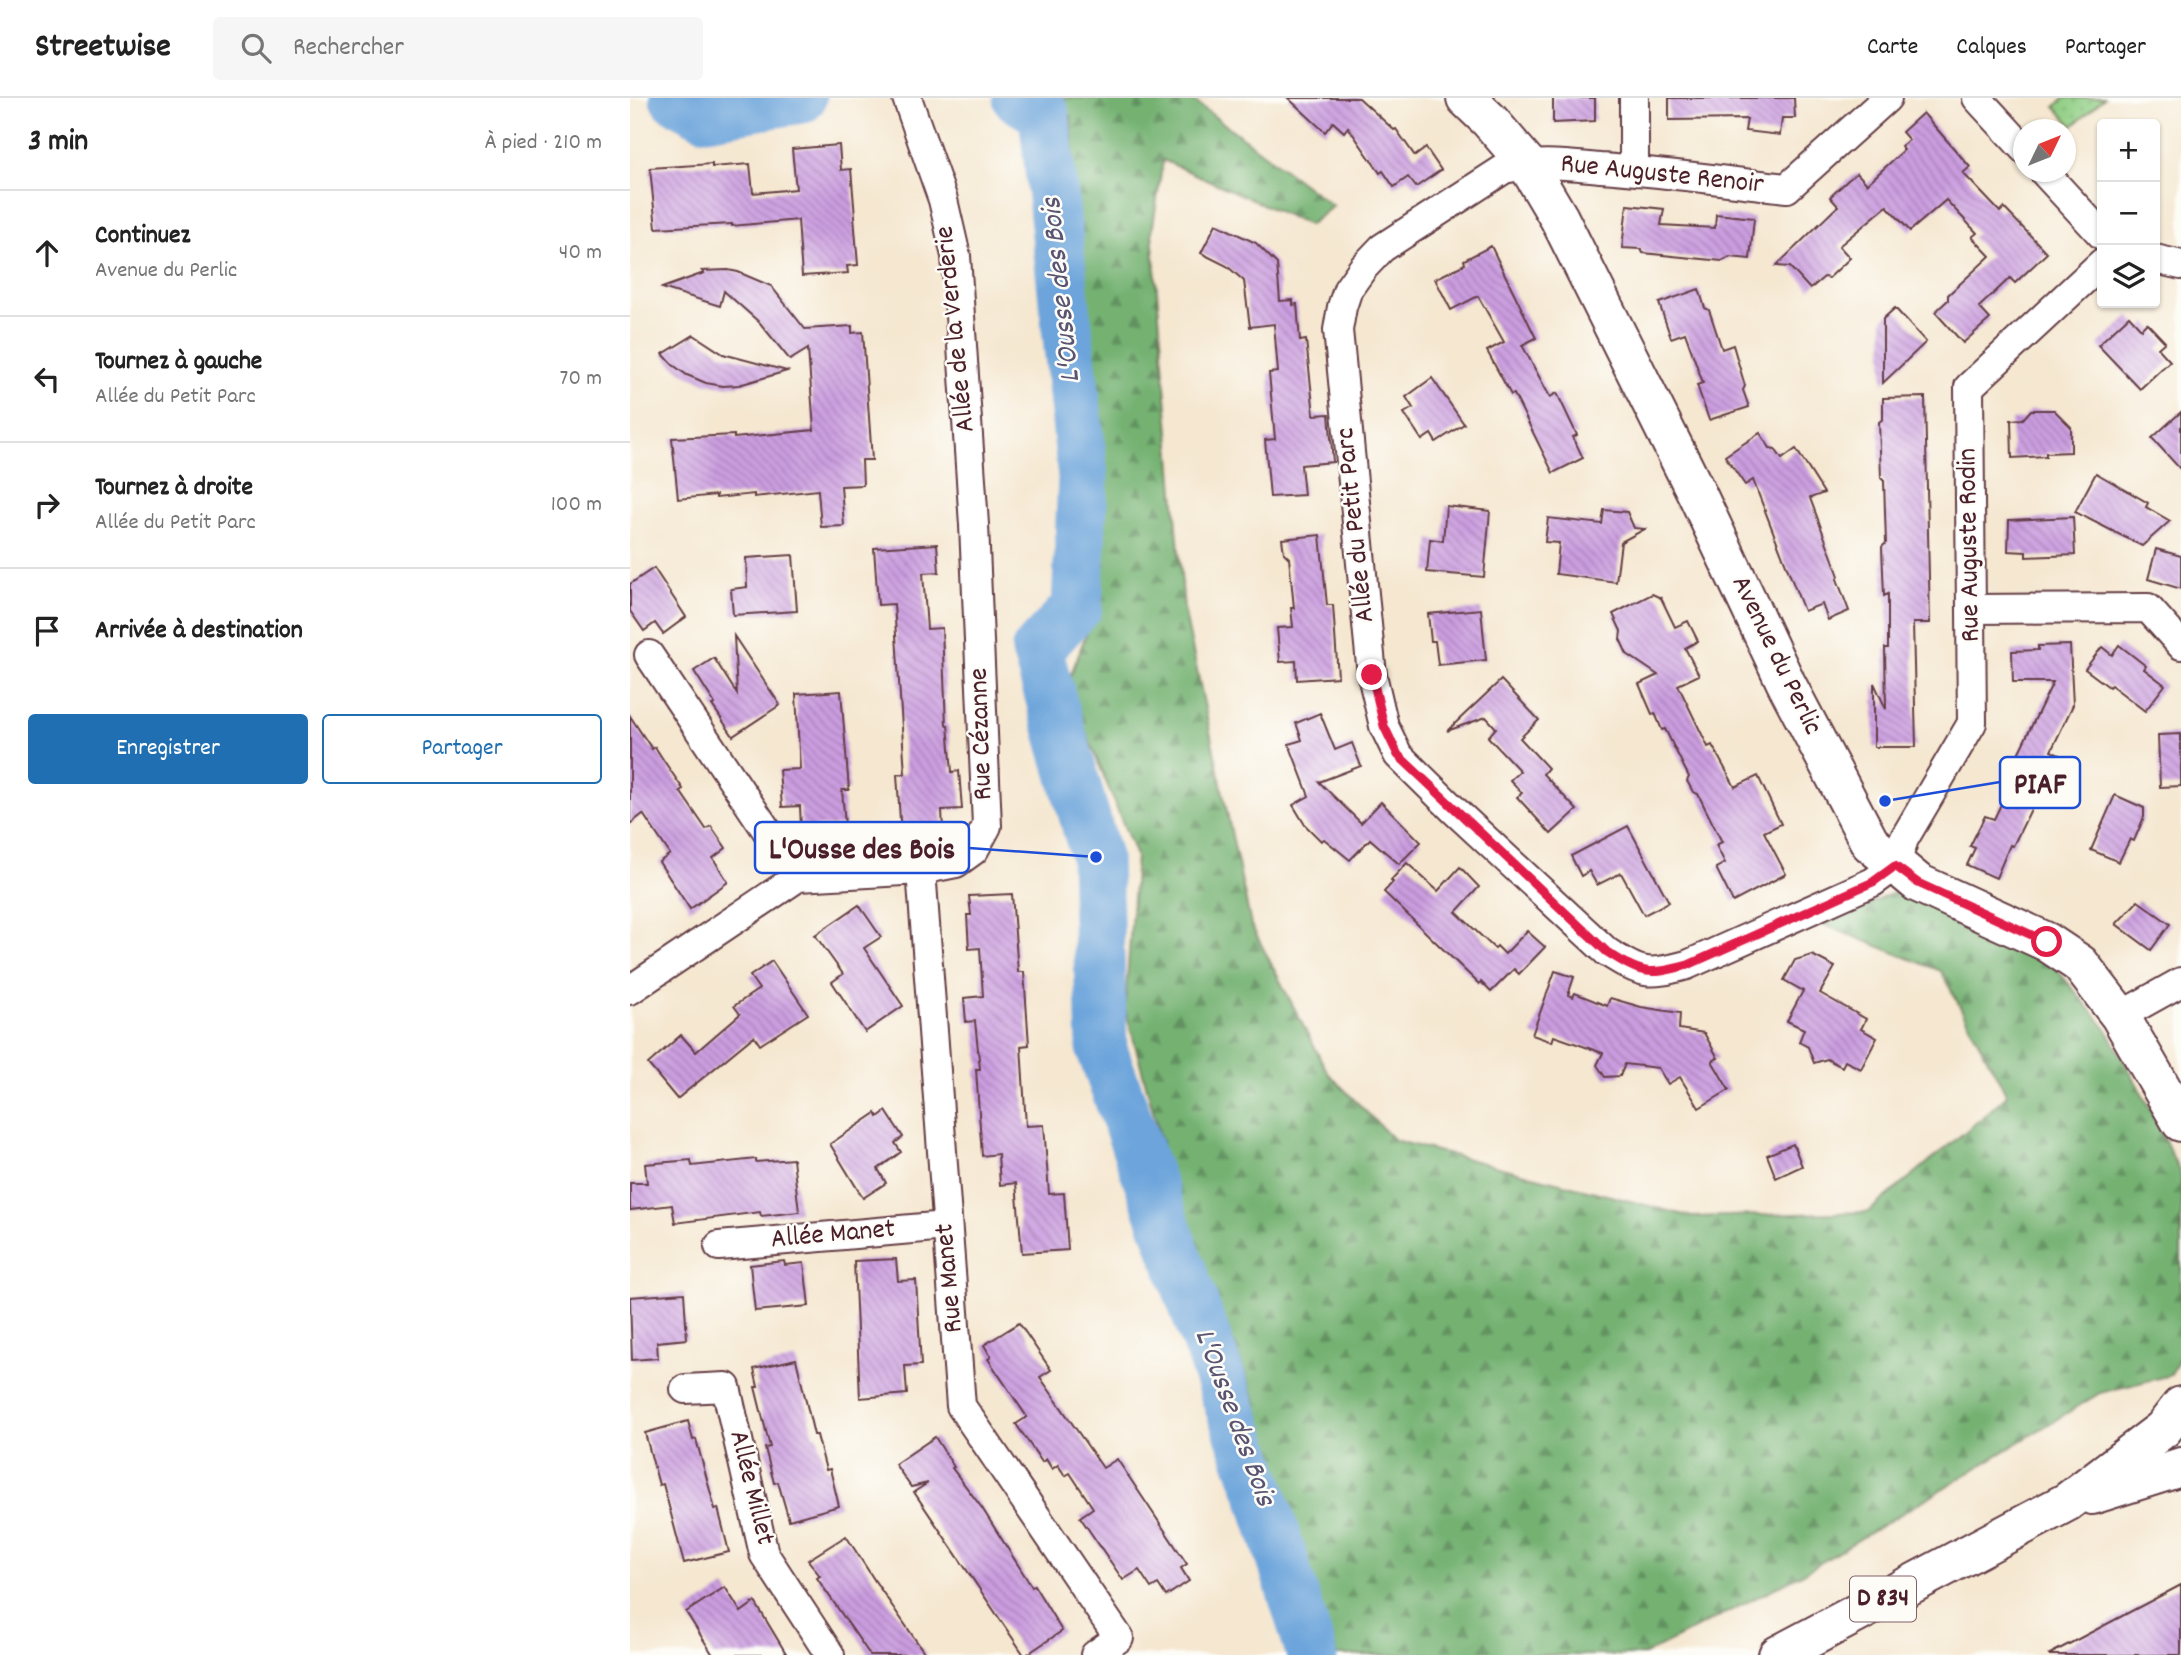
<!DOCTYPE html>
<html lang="fr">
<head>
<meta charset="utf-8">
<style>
	body { margin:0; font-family:Dekko,sans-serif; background:#f6f6f6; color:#222 }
	.controls { position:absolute; right:21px; top:21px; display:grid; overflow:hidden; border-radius:7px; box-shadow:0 2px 5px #0004 }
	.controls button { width:63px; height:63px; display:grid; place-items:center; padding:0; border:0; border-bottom:2px solid #e0e0e0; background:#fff; color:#222; font:35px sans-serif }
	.compass { position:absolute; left:1383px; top:21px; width:63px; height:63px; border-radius:50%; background:#fff; box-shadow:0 2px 5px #0004; rotate:47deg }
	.stop { position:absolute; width:21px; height:21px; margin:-16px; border:5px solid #e11d48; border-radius:50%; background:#fff }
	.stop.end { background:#e11d48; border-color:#fff; box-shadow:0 2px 7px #0008 }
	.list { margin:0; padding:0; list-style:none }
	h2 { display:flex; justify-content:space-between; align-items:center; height:91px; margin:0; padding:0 28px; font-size:30px }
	h2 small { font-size:23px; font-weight:400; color:#767676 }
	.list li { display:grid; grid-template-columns:46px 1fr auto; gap:21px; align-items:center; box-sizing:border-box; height:126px; padding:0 28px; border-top:2px solid #e0e0e0 }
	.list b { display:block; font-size:26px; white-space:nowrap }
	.list p { margin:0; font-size:23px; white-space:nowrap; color:#767676 }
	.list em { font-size:23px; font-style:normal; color:#767676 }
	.actions { display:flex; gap:14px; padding:21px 28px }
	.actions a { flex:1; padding:16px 0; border:2px solid #1f6fb2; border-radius:7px; text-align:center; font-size:24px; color:#1f6fb2 }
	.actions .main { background:#1f6fb2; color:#fff }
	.icon { flex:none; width:38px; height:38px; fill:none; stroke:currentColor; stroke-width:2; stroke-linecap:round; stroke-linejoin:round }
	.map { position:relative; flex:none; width:1551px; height:1557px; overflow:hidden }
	header { display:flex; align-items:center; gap:42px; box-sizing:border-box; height:98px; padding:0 35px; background:#fff; border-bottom:2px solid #e0e0e0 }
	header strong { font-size:33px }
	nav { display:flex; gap:38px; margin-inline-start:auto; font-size:24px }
	.search { width:490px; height:63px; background:#f6f6f6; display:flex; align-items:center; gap:18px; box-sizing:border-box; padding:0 24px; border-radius:7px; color:#767676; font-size:26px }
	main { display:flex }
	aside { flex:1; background:#fff }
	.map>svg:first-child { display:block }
	.grass { fill:url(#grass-dots); stroke:#6e7758; stroke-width:2 }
	.forest { fill:url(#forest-firs); stroke:#5f684e; stroke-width:2 }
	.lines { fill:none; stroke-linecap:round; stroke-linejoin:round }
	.river { stroke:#6ca4db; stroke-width:51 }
	.building { fill:url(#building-back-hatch) }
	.street-casing { stroke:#643d44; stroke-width:32 }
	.secondary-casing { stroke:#643d44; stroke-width:42 }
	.primary-casing { stroke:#643d44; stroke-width:42 }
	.street { stroke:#fff; stroke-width:28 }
	.secondary { stroke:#fff; stroke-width:38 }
	.primary { stroke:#fff; stroke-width:38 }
	.route { stroke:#e11d48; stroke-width:9 }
	.labels { text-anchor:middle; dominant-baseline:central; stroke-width:5; stroke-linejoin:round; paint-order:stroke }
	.shield { fill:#fdfcf7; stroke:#806168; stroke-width:2 }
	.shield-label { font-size:26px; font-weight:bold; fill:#4a1f2b }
	.street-label { font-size:28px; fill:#4a1f2b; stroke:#fdfcf7 }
	.water-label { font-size:30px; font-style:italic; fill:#585471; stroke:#fdfcf7 }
	.leader { fill:none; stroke:#1d4ed8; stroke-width:2.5 }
	.callout-dot { fill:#1d4ed8; stroke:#fdfcf7; stroke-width:2.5 }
	.callout { fill:#fdfcf7; stroke:#1d4ed8; stroke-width:2.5 }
	.callout-label { font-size:30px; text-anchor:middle; font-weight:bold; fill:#4a1f2b }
</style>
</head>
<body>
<header>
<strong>Streetwise</strong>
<div class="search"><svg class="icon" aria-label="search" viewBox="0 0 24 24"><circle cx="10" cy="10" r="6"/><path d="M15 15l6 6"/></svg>Rechercher</div>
<nav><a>Carte</a><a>Calques</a><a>Partager</a></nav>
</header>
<main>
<aside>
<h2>3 min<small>À pied · 210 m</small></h2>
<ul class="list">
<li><svg class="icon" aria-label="ahead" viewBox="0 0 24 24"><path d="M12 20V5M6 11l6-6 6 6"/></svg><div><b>Continuez</b><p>Avenue du Perlic</p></div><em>40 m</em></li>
<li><svg class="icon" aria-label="left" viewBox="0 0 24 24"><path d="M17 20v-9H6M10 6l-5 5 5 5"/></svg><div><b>Tournez à gauche</b><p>Allée du Petit Parc</p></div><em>70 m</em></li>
<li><svg class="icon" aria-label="right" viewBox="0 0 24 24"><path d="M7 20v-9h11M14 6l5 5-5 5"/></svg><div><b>Tournez à droite</b><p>Allée du Petit Parc</p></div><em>100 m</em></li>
<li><svg class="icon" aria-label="arrive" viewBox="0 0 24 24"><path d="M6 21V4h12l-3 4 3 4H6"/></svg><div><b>Arrivée à destination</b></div></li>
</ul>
<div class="actions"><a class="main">Enregistrer</a><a>Partager</a></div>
</aside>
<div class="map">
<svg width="1551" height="1557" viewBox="0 0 1551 1557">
	<defs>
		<pattern id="grass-dots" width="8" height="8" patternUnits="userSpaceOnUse" patternTransform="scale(1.75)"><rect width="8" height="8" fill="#91cf85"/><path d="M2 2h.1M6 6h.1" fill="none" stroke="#7fb173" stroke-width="1.8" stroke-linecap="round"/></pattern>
		<pattern id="forest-firs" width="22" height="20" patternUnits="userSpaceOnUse" patternTransform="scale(1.75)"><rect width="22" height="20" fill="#74b272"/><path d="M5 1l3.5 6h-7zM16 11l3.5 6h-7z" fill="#61905e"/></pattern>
		<pattern id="building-back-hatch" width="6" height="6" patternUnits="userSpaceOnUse" patternTransform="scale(1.75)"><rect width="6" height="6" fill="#cb9de0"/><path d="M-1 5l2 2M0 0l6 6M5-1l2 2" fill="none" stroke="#a77fb6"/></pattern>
	</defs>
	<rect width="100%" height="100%" fill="#fdfcf7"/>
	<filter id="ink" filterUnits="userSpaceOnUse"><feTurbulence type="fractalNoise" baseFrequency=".0143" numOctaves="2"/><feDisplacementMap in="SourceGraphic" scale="14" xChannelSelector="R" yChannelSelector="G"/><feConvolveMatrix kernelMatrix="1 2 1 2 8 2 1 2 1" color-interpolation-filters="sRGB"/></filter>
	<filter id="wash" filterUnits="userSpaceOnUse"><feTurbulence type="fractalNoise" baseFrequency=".00686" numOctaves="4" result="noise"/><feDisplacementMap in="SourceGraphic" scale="28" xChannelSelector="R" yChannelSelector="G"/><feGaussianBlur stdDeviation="1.57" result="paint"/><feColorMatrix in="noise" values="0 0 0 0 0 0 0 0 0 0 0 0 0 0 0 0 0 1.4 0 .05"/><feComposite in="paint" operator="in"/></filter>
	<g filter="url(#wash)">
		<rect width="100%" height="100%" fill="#f5e7d0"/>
		<polygon class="grass" points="1434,0 1474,0 1443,28 1425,9"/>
		<polygon class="forest" points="410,0 560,0 703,108 679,127 533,62 522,134 554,511 621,827 698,975 764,1042 1062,1119 1238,1114 1353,1019 1377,997 1311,873 1192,826 1270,792 1423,867 1476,930 1519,1008 1551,1077 1551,1257 1541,1277 1470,1295 1172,1476 1014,1557 696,1557 623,1296 546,1096 495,910 506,758 437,587 468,504 441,18"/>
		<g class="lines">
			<g class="river">
				<polyline points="45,0 75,16 171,0"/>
				<polyline points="388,0 414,16 453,379 447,509 407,552 466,759 472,952 632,1397 682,1557"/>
			</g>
		</g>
		<g id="blocks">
			<g class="building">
				<polygon points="658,0 729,0 764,32 766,31 785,58 796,50 811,72 786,89 778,79 764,89 753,73 750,75 718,29 714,34 703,24 695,34"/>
				<polygon points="923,0 965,0 965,23 923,25"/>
				<polygon points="1039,0 1164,0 1165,20 1152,20 1150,37 1115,33 1117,21 1039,22"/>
				<polygon points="1293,15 1340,69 1333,75 1370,114 1374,110 1417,155 1385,185 1380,180 1349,209 1360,221 1333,245 1305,214 1318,202 1318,197 1360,158 1342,139 1347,135 1316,102 1280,133 1257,108 1209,148 1220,160 1199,180 1194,179 1180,191 1160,169 1146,168 1208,108 1200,99 1218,82 1227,75 1237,86 1274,52 1271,48 1279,42 1272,34"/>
				<polygon points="209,47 211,72 221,71 225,119 224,119 228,167 217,168 218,175 172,178 168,122 102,128 102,126 26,130 20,70 82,66 82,69 120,66 123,95 166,91 162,51"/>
				<polygon points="997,107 1034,111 1031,127 1085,130 1086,116 1124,120 1120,161 1100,159 1092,163 1013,155 1011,151 992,150"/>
				<polygon points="586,126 626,145 647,166 650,203 663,202 663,207 667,206 670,243 676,242 684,317 699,316 703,364 671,367 674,397 640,399 635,342 645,341 639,275 648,274 644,226 620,229 614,183 597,168 571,155"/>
				<polygon points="861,148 906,240 892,247 920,299 927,295 947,337 943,339 953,360 923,375 884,296 881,297 857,253 874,244 848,198 821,212 805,181 835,166 834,162"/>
				<polygon points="98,172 108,174 141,188 175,231 222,228 222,235 233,234 242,362 232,362 233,387 211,388 214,428 191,429 188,392 124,399 124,396 86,400 86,397 48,401 42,340 104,337 104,340 184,332 178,251 160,262 130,225 94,193 90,208 32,190 74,175 72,173"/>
				<polygon points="1069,191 1075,210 1079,212 1092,251 1103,247 1115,288 1113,292 1119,309 1079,322 1067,287 1073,285 1055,235 1041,240 1029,205"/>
				<polygon points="1265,210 1296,244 1253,285 1253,221"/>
				<polygon points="1499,218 1511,231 1517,225 1535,244 1528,250 1540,263 1510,291 1468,247"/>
				<polygon points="64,237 93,256 157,273 109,287 93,288 76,285 57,277 43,267 33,256"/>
				<polygon points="802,280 834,326 806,344 801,336 792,342 774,315 783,310 776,299"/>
				<polygon points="1295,299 1300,525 1283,525 1286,649 1244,649 1244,585 1256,611 1255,550 1258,550 1258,496 1254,498 1252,449 1256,445 1254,383 1251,380 1249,324 1253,321 1253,300"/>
				<polygon points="1401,312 1424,312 1441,329 1441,354 1416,355 1416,358 1382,360 1381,322 1393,321"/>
				<polygon points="1551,314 1551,372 1522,340"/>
				<polygon points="1130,335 1140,350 1145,351 1152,361 1166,351 1194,395 1180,400 1209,478 1207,481 1219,513 1198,522 1192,506 1174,513 1123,382 1115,387 1095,358"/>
				<polygon points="1466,375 1518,405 1516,409 1540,423 1512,448 1445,414"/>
				<polygon points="816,408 860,413 854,479 797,474 800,441 813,443"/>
				<polygon points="974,412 997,414 1004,430 1015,431 991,444 986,484 926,476 929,445 915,444 918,420 972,426"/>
				<polygon points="1443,419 1445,457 1396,459 1396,454 1378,453 1379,422"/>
				<polygon points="690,437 697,507 703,507 708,579 667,582 666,563 650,564 647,530 663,529 661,510 664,510 659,460 654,455 652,441"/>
				<polygon points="307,446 309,474 293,475 297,531 312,530 316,627 318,627 322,674 329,673 332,711 312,712 313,733 271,737 267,676 275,676 264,506 248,507 244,450"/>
				<polygon points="1526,451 1551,458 1551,491 1518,481"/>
				<polygon points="163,457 167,513 103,517 101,491 117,489 116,460"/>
				<polygon points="24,470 56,519 33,536 25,525 14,533 0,513 0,486"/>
				<polygon points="1022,496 1031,500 1045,529 1058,523 1068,543 1055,550 1069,577 1048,587 1078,649 1082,647 1105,689 1128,678 1151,726 1134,734 1156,776 1103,804 1086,770 1095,765 1086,747 1092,744 1068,696 1063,694 1057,683 1059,679 1035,631 1032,632 1025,615 1022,616 1009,586 1028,577 997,556 990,541 991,533 983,516"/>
				<polygon points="851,511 856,562 808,567 805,543 801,543 798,516"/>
				<polygon points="104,538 150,607 103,638 82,607 85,606 64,573 84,560 107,596"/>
				<polygon points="1440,547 1443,607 1421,653 1431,658 1415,691 1414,690 1404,710 1402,709 1383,748 1380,747 1366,780 1337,767 1345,750 1340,748 1355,718 1364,721 1386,675 1383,672 1391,657 1388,656 1423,584 1383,584 1382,553 1408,552 1408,548"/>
				<polygon points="1489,547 1516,568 1514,571 1535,587 1515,613 1481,587 1479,589 1455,571 1472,549 1482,557"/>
				<polygon points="871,582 909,622 890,640 918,670 913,676 947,712 921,736 887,699 892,695 880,682 890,673 858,639 866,630 856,619 817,633"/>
				<polygon points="211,593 219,692 212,692 215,727 171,730 170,708 152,709 149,672 170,671 166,596"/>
				<polygon points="690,615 705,652 722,645 731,668 689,684 731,725 751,704 791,744 769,766 740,741 720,762 694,741 691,743 675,727 663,707 679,698 659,646 672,642 666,625"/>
				<polygon points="0,618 22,651 25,649 34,663 53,691 50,693 76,731 81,728 96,750 83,760 98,784 60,811 29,764 40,756 13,716 0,726"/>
				<polygon points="1551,636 1551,688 1530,689 1528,637"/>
				<polygon points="1485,697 1514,710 1514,719 1504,743 1500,741 1489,764 1461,752"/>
				<polygon points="998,728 1039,804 1014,817 991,775 967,787 959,773 951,778 941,758"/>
				<polygon points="777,765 808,793 830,769 849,789 826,814 865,851 867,848 875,856 897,833 915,849 889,876 884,871 861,894 851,884 849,886 754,794 763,784 761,782"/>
				<polygon points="382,796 388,874 394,874 399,947 391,948 396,1028 414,1027 419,1096 434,1095 438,1152 392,1155 386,1085 370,1087 368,1056 352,1058 346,971 350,971 345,923 336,924 334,900 353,898 350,850 339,851 337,817 341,817 339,798"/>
				<polygon points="1508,803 1540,826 1521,852 1486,826"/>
				<polygon points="229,807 251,839 234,850 273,908 235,934 202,884 213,876 185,837"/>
				<polygon points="1182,857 1205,869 1190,895 1236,921 1231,931 1247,940 1231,971 1215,963 1212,969 1197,961 1184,965 1178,949 1169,944 1174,931 1157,923 1173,893 1154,882 1165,862"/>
				<polygon points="142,863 178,916 130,947 124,938 47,1001 18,966 51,937 66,954 110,916 104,908 129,891 120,878"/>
				<polygon points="925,873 944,879 938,897 943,899 945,895 977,908 980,900 1011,909 1050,915 1049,931 1074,935 1088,960 1082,963 1099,992 1069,1010 1050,979 1038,986 1028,970 995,966 990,978 975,979 967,967 973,955 924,938 922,944 902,937"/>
				<polygon points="256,1013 273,1039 265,1045 271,1054 248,1071 256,1085 233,1100 200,1046 246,1015 248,1019"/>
				<polygon points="1163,1046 1172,1068 1146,1080 1137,1057"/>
				<polygon points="126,1061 126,1064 163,1061 169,1114 131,1118 130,1114 45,1125 42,1107 0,1112 0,1085 17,1085 15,1066 61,1062 62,1068"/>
				<polygon points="266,1161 268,1183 286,1182 291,1267 275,1268 277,1296 230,1300 224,1163"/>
				<polygon points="154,1163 155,1167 174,1165 179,1208 125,1213 120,1167"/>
				<polygon points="54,1195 57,1241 27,1244 28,1260 2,1262 0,1199"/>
				<polygon points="389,1225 421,1272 410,1279 473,1370 487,1361 557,1466 551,1470 559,1483 536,1498 528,1486 521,1490 509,1472 493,1482 450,1419 463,1410 440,1375 435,1378 428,1367 422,1371 416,1361 412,1364 386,1326 397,1319 358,1261 361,1259 354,1247"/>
				<polygon points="166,1261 184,1337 187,1337 196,1372 200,1371 209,1408 159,1422 148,1384 144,1385 135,1350 140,1349 125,1289 128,1289 124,1271"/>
				<polygon points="58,1323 63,1342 66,1341 85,1411 88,1410 99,1454 54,1465 33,1386 29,1387 15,1335"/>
				<polygon points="305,1339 324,1369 322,1370 352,1410 402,1489 404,1487 432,1533 396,1557 394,1557 284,1394 298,1385 281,1389 265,1366"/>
				<polygon points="216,1438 245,1483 296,1557 240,1557 187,1480 190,1478 178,1462"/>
				<polygon points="1551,1487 1551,1557 1418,1557"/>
				<polygon points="95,1489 111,1514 125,1504 157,1557 83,1557 56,1514"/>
			</g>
		</g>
	</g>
	<g filter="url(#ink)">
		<use href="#blocks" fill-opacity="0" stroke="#643d44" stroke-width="2"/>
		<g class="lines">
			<g class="street-casing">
				<g id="street">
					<polyline points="1004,0 1004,72"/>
					<path d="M1257,0L1157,90C1095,83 1033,74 970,70C937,67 906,63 874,71L752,150L733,170L718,191L712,209L708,232L742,577L754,628L768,657L825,713L977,854C1012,876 1017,878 1057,867L1243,784L1265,768L1274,741L1342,625L1339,289L1472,165"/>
					<polyline points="1347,0 1394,51"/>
					<polyline points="1414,74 1472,137"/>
					<polyline points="1525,161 1551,167"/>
					<polyline points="1342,511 1518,510 1551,547"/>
					<polyline points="19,557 168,779"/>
					<polyline points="291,772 331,1308 489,1540 465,1557"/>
					<polyline points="0,892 168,779 291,772 326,765 344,752 357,728 344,427 326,158 313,102 277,0"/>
					<polyline points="1490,918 1551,884"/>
					<polyline points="89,1148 316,1128"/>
					<polyline points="55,1291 96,1289 134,1456 200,1557"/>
				</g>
			</g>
			<g class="secondary-casing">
				<polyline id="secondary" points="836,0 859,22 897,66 929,120 1067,396 1156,585 1240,745 1288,785 1417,844 1450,866 1490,918 1551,1024"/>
			</g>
			<g class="primary-casing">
				<g id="primary">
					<polyline points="1462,1397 1551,1369"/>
					<polyline points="1148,1557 1437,1404 1533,1331 1551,1308"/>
				</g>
			</g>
			<use href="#street" class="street"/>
			<use href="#secondary" class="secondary"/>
			<use href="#primary" class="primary"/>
		</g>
	</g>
	<g class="lines" filter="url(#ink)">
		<path class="route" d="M742,577L754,628L768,657L977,854C1012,876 1017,878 1058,867L1243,784L1265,768L1288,785L1417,844"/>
	</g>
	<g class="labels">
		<rect class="shield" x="1220" y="1478.5" width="66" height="45" rx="5"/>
		<g class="shield-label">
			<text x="1253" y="1501">D 834</text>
		</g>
		<g class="street-label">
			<text transform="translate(1032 78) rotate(6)">Rue Auguste Renoir</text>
			<text transform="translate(327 231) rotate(-96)">Allée de la Verderie</text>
			<text transform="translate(727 427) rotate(-96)">Allée du Petit Parc</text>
			<text transform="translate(1341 447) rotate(-91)">Rue Auguste Rodin</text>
			<text transform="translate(1145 558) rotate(64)">Avenue du Perlic</text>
			<text transform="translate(353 636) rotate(-92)">Rue Cézanne</text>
			<text transform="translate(203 1138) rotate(-5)">Allée Manet</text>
			<text transform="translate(321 1180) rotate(-95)">Rue Manet</text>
			<text transform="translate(120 1390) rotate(76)">Allée Millet</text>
		</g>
		<g class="water-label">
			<text transform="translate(433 192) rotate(-96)">L'Ousse des Bois</text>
			<text transform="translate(603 1320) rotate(70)">L'Ousse des Bois</text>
		</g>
	</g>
	<path class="leader" d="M1255 703L1370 684M466 759L339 750"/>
	<g class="callout-dot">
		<circle cx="1255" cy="703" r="7"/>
		<circle cx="466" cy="759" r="7"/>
	</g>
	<g class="callout">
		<rect x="1370" y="659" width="80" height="51" rx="7"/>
		<rect x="125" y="724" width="214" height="51" rx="7"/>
	</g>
	<g class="callout-label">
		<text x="1410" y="695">PIAF</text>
		<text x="232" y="760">L'Ousse des Bois</text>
	</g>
</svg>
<div class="controls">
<button>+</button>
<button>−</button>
<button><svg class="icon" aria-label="layers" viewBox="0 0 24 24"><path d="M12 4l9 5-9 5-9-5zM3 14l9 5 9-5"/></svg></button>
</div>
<svg class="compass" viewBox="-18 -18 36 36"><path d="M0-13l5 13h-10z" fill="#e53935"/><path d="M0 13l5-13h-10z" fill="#767676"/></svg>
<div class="stop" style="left:1417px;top:844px"></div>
<div class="stop end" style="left:742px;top:577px"></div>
</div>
</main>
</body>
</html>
